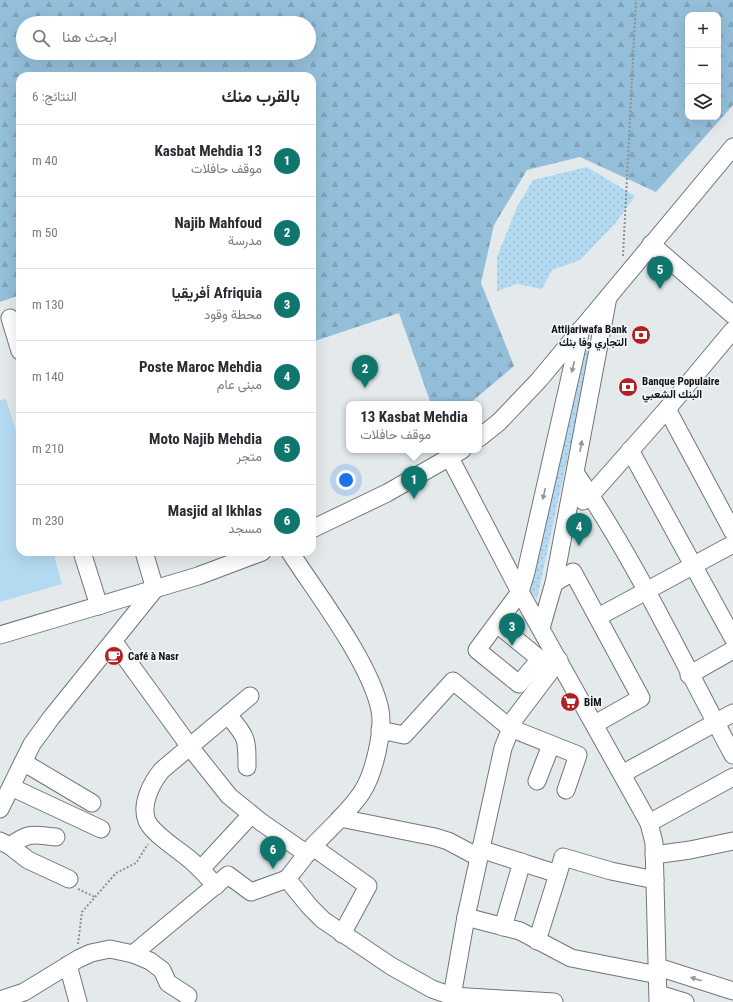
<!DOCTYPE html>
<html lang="ar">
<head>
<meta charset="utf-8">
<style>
	body { margin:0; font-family:"Roboto Condensed",Vazirmatn,sans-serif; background:#f7f7f7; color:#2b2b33; direction:rtl }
	.controls { position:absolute; right:12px; top:12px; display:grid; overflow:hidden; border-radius:8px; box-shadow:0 4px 16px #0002 }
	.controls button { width:36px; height:36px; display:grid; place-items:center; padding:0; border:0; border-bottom:1px solid #e1e1e2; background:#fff; color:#2b2b33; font:20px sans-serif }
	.you { position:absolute; left:346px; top:480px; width:14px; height:14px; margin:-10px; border:3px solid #fff; border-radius:50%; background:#1a73e8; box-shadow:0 0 0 6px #1a73e833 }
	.badge { display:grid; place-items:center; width:26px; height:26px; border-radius:50%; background:#0f766e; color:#fff; font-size:13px; font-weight:700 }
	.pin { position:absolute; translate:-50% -33px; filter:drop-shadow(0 1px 2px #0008) }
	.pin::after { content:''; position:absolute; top:21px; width:14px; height:12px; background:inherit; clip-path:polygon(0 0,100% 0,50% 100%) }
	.popup { position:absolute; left:346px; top:401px; width:136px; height:52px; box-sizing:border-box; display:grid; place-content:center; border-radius:8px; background:#fff; filter:drop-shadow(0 1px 3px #0005); font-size:13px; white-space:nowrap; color:#7c7c81 }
	.popup b { font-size:15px; color:#2b2b33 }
	.popup::after { content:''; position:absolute; left:50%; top:100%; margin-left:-8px; border:8px solid transparent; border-top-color:#fff }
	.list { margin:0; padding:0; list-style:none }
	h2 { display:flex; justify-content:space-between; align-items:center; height:52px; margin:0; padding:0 16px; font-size:17px }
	h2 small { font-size:13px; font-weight:400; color:#7c7c81 }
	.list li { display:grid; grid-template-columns:26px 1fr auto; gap:12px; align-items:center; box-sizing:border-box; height:72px; padding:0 16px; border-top:1px solid #e1e1e2 }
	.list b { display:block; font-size:15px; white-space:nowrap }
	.list p { margin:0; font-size:13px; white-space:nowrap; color:#7c7c81 }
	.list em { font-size:13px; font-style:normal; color:#7c7c81 }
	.icon { flex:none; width:22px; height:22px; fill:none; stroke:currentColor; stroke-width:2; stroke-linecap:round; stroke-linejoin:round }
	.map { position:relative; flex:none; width:733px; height:1002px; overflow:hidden; direction:ltr }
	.search { position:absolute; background:#fff; box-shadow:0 4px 16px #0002; left:16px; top:16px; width:300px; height:44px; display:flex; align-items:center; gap:10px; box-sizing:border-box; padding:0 14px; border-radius:22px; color:#7c7c81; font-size:15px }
	.panel { position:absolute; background:#fff; box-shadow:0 4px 16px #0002; left:16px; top:72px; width:300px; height:484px; border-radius:12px; direction:rtl }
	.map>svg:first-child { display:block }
	.grass { fill:url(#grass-dots) }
	.forest { fill:url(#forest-firs); fill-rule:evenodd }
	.pitch { fill:#b4daf2 }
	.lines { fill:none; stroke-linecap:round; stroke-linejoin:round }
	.minor-casing { stroke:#727679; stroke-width:19 }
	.path { stroke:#8d9193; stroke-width:2; stroke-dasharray:2 2; stroke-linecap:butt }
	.minor { stroke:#fff; stroke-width:17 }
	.oneway { fill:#949595 }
	.labels { text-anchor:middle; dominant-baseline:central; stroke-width:3.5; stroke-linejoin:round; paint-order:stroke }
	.poi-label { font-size:11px; font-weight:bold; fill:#121314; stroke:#f1f6f9; text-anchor:start }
</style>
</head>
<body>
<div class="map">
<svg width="733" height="1002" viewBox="0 0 733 1002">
	<defs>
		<pattern id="grass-dots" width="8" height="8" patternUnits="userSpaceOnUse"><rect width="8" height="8" fill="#b4daf2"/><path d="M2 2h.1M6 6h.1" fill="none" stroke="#9abacf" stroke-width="1.8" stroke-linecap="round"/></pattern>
		<pattern id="forest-firs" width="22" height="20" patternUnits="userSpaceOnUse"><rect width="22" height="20" fill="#94bfda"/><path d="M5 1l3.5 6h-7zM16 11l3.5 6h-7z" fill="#7fa3ba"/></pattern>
	</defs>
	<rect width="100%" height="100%" fill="#e4e9ec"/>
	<g class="grass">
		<polygon points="587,167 635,196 614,225 580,260 552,270 542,289 517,284 497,291 497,257 517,207 533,180"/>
		<polygon points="590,342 592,345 537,599 530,591 585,348"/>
	</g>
	<path class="forest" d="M0,0H733V105L656,192L580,157L527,170L494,225L481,283L514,366L469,404H431L399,313L312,342V76H20V295L0,302ZM688,15H718V117H688ZM23,23H309V53H23Z"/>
	<polygon class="pitch" points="6,399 20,444 20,552 53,552 62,584 0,602 0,400"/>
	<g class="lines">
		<g class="minor-casing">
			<g id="minor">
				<polyline points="651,244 733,315"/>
				<polyline points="10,318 20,351"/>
				<polyline points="667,409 733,532"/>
				<polyline points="479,438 499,422 539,380 733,147"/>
				<polyline points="630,450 733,638"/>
				<polyline points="450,458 520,592 649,823 654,843 658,1002"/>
				<path d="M576,474C636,561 682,661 733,755"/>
				<polyline points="583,501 591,495 667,409 733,330"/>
				<polyline points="312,529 387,493 462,450"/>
				<polyline points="82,552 99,606"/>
				<path d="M290,552C317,594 370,662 380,710C384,731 374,774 362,792C349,812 329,829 313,846C304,857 296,868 287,879L310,907L323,920L391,966L432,989L452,996L554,1002"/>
				<polyline points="554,583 573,572 641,698 595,724"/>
				<polyline points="598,617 733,544"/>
				<polyline points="497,624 540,659 519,684 477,650 520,592 526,572 581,329"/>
				<polyline points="541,628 554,583 608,297"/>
				<polyline points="0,635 198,576 262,552"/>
				<polyline points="114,642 190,747 229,796 261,822 307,854"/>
				<polyline points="689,675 733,650"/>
				<path d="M228,715C247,738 247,737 247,767"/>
				<polyline points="380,730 404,735 453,681 510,728 578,755 566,790"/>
				<polyline points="23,762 92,803"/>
				<polyline points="622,774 733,713"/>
				<polyline points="537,781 551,745"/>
				<polyline points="11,787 101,829"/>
				<polyline points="0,809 32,744 51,718 155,589 144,552"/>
				<polyline points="340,818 435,837 448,841 478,857"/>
				<polyline points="649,823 733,777"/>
				<polyline points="0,841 10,846 28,860 69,879"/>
				<path d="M10,846C30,831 33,835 56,837"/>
				<polyline points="313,847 368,886 342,934"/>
				<polyline points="480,849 558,874 563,857 611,871 655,880"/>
				<polyline points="654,855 690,850 733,841"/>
				<polyline points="201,869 251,815"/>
				<path d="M216,886C207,876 198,866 188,858C176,848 153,834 147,821C140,804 152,782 162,770L250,696"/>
				<polyline points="466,917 520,931 571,958 658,975"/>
				<polyline points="503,927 522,862"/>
				<polyline points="537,941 558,874"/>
				<polyline points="133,954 150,961 162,970 168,983 188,996"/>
				<polyline points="68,965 78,1002"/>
				<polyline points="658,967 733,991"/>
				<polyline points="659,994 685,1002"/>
				<polyline points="0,1000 24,992 78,959 91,953 110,949 133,954 228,875 251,892 287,879"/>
				<polyline points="451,1002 466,917 503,748 515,718 559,660"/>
			</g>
		</g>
		<g class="path">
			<polyline points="623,256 636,0"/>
			<polyline points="78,889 95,897"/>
			<polyline points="78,944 82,912 116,873 136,863 148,844"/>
		</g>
		<use href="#minor" class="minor"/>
	</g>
	<defs><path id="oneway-solid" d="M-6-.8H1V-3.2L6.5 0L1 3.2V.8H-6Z"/></defs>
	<g class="oneway">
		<use href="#oneway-solid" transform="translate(573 367) rotate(103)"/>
		<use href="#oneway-solid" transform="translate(581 446) rotate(-79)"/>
		<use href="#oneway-solid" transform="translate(544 494) rotate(103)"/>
		<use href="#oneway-solid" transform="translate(696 979) rotate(-162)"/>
	</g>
	<defs>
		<g id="bank-disc" transform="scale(1)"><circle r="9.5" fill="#b12023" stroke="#f1f6f9"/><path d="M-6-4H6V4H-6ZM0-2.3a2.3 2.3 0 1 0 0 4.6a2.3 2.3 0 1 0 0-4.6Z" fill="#fff"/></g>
		<g id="cafe-disc" transform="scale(1)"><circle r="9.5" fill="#b12023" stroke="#f1f6f9"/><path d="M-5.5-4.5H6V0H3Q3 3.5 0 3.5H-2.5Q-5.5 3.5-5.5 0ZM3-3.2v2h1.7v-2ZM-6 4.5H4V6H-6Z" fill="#fff"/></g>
		<g id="supermarket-disc" transform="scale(1)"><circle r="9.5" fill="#b12023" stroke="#f1f6f9"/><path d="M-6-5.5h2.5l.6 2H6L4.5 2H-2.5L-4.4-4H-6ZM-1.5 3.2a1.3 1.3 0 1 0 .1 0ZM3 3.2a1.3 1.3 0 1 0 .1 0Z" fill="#fff"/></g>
	</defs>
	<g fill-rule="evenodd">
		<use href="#bank-disc" x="641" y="335"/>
		<use href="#bank-disc" x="628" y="387"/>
		<use href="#cafe-disc" x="114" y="656"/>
		<use href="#supermarket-disc" x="570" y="702"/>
	</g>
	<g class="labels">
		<g class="poi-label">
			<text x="627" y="329" text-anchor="end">Attijariwafa Bank<tspan x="627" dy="13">التجاري وفا بنك</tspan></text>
			<text x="642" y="381">Banque Populaire<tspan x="642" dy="13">البنك الشعبي</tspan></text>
			<text x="128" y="656">Café à Nasr</text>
			<text x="584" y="702">BİM</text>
		</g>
	</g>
</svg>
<div class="controls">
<button>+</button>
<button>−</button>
<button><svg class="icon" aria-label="layers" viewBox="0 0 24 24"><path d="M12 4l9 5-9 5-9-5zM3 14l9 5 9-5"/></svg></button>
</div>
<div class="you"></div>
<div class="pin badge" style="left:414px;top:499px">1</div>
<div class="popup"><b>13 Kasbat Mehdia</b>موقف حافلات</div>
<div class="pin badge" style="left:365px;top:388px">2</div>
<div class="pin badge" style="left:512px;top:646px">3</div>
<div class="pin badge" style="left:579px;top:546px">4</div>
<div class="pin badge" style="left:660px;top:289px">5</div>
<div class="pin badge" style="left:273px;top:869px">6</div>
<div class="search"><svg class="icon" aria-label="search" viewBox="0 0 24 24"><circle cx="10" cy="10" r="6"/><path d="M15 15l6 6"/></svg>ابحث هنا</div>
<section class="panel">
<h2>بالقرب منك<small>النتائج: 6</small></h2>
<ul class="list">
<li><span class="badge">1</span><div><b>13 Kasbat Mehdia</b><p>موقف حافلات</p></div><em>40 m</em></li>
<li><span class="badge">2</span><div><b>Najib Mahfoud</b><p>مدرسة</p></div><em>50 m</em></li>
<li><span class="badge">3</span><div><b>Afriquia أفريقيا</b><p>محطة وقود</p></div><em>130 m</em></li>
<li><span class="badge">4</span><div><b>Poste Maroc Mehdia</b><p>مبنى عام</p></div><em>140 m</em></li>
<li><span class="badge">5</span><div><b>Moto Najib Mehdia</b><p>متجر</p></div><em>210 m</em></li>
<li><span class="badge">6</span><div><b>Masjid al Ikhlas</b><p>مسجد</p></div><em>230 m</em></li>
</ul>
</section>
</div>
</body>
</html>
